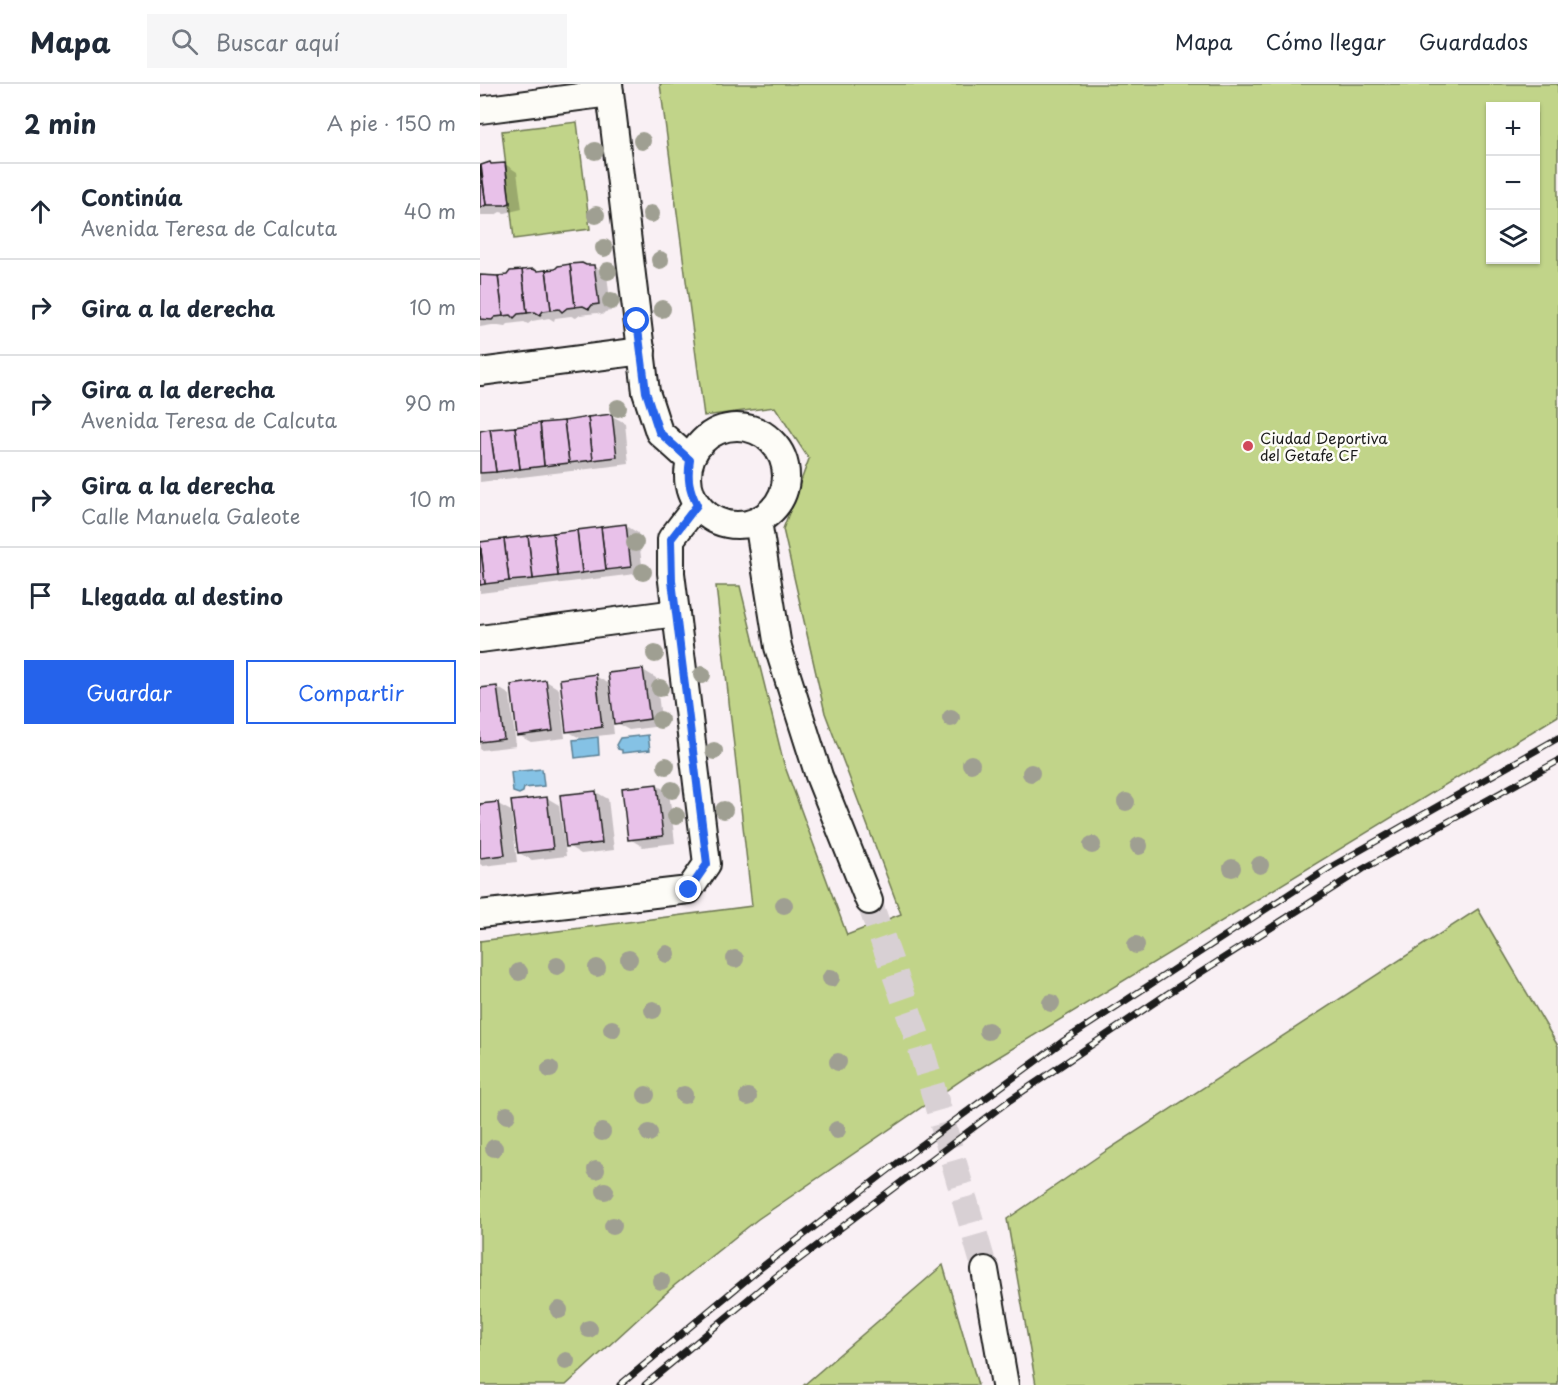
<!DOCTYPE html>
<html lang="es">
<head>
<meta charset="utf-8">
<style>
	body { margin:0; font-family:"Playpen Sans",sans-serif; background:#f6f6f7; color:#1f2937 }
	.controls { position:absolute; right:18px; top:18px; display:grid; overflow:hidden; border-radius:0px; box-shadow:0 2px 4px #0004 }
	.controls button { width:54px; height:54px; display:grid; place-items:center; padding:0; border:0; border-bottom:2px solid #e0e1e3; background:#fff; color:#1f2937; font:30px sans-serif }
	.stop { position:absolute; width:18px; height:18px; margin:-14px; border:4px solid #2563eb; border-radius:50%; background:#fff }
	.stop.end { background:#2563eb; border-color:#fff; box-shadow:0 2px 6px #0008 }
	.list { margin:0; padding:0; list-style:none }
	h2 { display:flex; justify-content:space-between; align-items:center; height:78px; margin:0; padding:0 24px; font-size:26px }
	h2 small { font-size:20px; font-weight:400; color:#747a83 }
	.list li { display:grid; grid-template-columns:39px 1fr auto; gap:18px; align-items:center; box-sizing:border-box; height:96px; padding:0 24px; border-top:2px solid #e0e1e3 }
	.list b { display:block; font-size:22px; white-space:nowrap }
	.list p { margin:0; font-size:20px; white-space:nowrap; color:#747a83 }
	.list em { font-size:20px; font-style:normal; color:#747a83 }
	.actions { display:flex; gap:12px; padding:18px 24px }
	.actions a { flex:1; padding:14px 0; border:2px solid #2563eb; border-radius:0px; text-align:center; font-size:21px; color:#2563eb }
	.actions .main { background:#2563eb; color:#fff }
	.icon { flex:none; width:33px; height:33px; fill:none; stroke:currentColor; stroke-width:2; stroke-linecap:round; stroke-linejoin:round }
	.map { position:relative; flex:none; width:1078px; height:1301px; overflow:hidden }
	header { display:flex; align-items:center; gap:36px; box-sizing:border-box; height:84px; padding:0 30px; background:#fff; border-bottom:2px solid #e0e1e3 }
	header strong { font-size:28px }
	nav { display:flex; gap:33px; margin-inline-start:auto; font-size:21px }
	.search { width:420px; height:54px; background:#f6f6f7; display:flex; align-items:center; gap:15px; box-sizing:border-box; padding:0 21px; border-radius:0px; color:#747a83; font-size:22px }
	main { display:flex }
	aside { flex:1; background:#fff }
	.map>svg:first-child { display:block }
	.green { fill:#c1d489; stroke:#6e7852; stroke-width:1.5; fill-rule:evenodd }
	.water { fill:#85c2e5; stroke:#5b8095; stroke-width:1.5 }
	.shadow { fill:#0003 }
	.building { fill:#e8c1e9; stroke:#1c1c1c; stroke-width:1.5 }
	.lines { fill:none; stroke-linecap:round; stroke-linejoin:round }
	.minor-tunnel { stroke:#d8d0d4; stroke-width:26; stroke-dasharray:26 13; stroke-linecap:butt }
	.minor-casing { stroke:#1c1c1c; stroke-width:30 }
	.minor { stroke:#fdfcf7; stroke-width:26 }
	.rail-casing { stroke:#1c1c1c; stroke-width:7 }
	.rail { stroke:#fdfcf7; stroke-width:4.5; stroke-dasharray:14; stroke-linecap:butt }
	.tree { fill:#9f9f92 }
	.route { stroke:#2563eb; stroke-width:8 }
	.poi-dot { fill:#d1495b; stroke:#fdfcf7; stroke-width:2 }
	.labels { text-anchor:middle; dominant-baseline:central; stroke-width:5; stroke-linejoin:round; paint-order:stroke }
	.poi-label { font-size:15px; fill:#1c1c1c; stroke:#fdfcf7; text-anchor:start }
</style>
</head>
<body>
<header>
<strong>Mapa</strong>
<div class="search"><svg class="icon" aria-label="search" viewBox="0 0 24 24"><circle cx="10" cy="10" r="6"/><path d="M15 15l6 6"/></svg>Buscar aquí</div>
<nav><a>Mapa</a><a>Cómo llegar</a><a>Guardados</a></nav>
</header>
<main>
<aside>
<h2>2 min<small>A pie · 150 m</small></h2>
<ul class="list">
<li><svg class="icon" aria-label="ahead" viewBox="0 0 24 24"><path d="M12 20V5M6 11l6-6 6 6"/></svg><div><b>Continúa</b><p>Avenida Teresa de Calcuta</p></div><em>40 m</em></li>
<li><svg class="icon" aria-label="right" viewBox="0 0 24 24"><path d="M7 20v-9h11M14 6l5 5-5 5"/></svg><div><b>Gira a la derecha</b></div><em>10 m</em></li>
<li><svg class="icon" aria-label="right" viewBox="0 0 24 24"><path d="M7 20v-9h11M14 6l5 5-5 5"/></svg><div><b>Gira a la derecha</b><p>Avenida Teresa de Calcuta</p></div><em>90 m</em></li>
<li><svg class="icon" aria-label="right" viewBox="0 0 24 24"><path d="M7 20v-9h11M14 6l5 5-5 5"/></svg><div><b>Gira a la derecha</b><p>Calle Manuela Galeote</p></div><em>10 m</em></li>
<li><svg class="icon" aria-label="arrive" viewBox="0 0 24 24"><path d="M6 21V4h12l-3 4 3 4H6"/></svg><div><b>Llegada al destino</b></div></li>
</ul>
<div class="actions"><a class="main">Guardar</a><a>Compartir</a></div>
</aside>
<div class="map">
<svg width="1078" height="1301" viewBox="0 0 1078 1301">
	<rect width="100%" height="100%" fill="#f9f0f4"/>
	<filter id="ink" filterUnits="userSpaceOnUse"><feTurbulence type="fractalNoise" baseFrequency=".0167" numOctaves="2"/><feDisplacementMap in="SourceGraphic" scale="12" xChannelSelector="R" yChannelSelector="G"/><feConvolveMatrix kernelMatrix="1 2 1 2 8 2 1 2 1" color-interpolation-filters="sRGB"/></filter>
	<g filter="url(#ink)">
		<g class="green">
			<path d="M180,0H1078V632L489,991L278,1135L195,1201L86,1301H0V857L272,822L236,502H260L304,680L367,851L421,830L345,629L303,445L329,375L295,323L224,332ZM1011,22H1056V176H1011Z"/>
			<polygon points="97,38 110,145 34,155 22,47"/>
			<polygon points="998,825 1078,962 1078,1301 556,1301 527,1135 626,1067"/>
			<polygon points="463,1181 498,1301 324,1301"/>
		</g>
		<g class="water">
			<polygon points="168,651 170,666 142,669 142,666 138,665 136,661 140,654"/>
			<polygon points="118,653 119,671 95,674 93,656"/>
			<polygon points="62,685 64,702 44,704 43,708 39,710 33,708 31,688"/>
		</g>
		<g class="shadow">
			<polygon points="25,80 37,88 42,125 25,129 20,128 15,131 0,131 0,83"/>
			<polygon points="114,182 127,190 131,227 125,228 122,231 117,229 100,231 96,234 91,232 75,234 74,237 69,234 52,237 48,240 44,238 28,240 25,243 12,241 0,243 0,193 9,195"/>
			<polygon points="132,332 145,339 149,380 0,398 0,348"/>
			<polygon points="145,441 158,449 163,489 0,509 0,459"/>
			<polygon points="163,586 176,594 182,642 149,646 136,639"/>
			<polygon points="115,592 128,599 134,650 100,654 87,647"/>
			<polygon points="66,597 79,605 85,654 51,658 38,651"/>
			<polygon points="17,603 30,611 36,662 2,666 0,665 0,606"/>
			<polygon points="176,701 189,708 195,759 163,763 150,755"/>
			<polygon points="116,708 128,715 134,766 101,770 88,762"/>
			<polygon points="67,714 79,721 86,772 52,776 39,769"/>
			<polygon points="18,720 31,727 37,778 3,782 0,780 0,722"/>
		</g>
		<g class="building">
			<polygon points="10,78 11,80 25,79 30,119 25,121 6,121 1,81"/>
			<polygon points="0,81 6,121 0,124"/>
			<polygon points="102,179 106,181 114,181 119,220 112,221 109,225 103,222 95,223 90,180"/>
			<polygon points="90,180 95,223 87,224 82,228 79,225 71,226 66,186 75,185 78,182"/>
			<polygon points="53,185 57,187 66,186 71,226 63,227 60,231 55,228 47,229 42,186"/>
			<polygon points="42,186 47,229 38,230 34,234 31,231 23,232 18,192 27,191 30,187"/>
			<polygon points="0,191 18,192 23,232 15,233 12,236 0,235"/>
			<polygon points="132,330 137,373 113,376 108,333"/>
			<polygon points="108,333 113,376 89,379 84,337"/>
			<polygon points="84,337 89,379 64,382 60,339"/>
			<polygon points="60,339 64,382 40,385 35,343"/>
			<polygon points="35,343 40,385 16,388 10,345"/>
			<polygon points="10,345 16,388 0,389 0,347"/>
			<polygon points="146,440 151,483 126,486 121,443"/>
			<polygon points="121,443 126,486 102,489 97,446"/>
			<polygon points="97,446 102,489 78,492 73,449"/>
			<polygon points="73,449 78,492 53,495 48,452"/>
			<polygon points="48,452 53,495 29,497 24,455"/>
			<polygon points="24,455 29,497 5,500 0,458"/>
			<polygon points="0,458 5,500 0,501"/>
			<polygon points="163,585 170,635 134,640 128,589"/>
			<polygon points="116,590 122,643 86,648 80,595"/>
			<polygon points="66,596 73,647 37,652 31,601"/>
			<polygon points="17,602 24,655 0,658 0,604"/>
			<polygon points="177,700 183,752 148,756 142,704"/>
			<polygon points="116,707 122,759 86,763 80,711"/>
			<polygon points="67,713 73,765 38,769 31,717"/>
			<polygon points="18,718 25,771 0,774 0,720"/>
		</g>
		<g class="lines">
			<polyline class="minor-tunnel" points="389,817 439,958 505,1186"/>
			<g class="minor-casing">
				<g id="minor">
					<polyline points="129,0 166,308 179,348 210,376"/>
					<polyline points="0,26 130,9"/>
					<polyline points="0,288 162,267"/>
					<circle cx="257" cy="392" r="49"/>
					<polyline points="278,437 298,563 339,692 389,817"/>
					<polyline points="0,555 196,529"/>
					<polyline points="0,830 209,806 227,780 191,489 191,455 217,421"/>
					<polyline points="505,1186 525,1301"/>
				</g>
			</g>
			<use href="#minor" class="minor"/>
			<g class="rail-casing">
				<g id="rail">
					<polyline points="140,1301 278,1186 432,1068 582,958 849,784 1078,654"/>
					<polyline points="165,1301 289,1198 530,1016 687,910 883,785 1078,677"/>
				</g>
			</g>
			<use href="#rail" class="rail"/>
		</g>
		<g class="tree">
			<circle cx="162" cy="57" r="9"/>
			<circle cx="115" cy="67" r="9"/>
			<circle cx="171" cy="130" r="9"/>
			<circle cx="116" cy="131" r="9"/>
			<circle cx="124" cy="164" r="9"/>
			<circle cx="180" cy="176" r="9"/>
			<circle cx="128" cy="187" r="9"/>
			<circle cx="131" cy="217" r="9"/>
			<circle cx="182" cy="225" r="9"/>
			<circle cx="138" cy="324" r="9"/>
			<circle cx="155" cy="459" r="9"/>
			<circle cx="163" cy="488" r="9"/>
			<circle cx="175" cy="570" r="9"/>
			<circle cx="222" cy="591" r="9"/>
			<circle cx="180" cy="604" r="9"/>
			<circle cx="471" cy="634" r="9"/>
			<circle cx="180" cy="636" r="9"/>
			<circle cx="234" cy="667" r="9"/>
			<circle cx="491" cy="680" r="9"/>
			<circle cx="186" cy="682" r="9"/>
			<circle cx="551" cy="689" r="9"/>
			<circle cx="192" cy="706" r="9"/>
			<circle cx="646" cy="718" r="9"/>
			<circle cx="244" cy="726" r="9"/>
			<circle cx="196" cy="732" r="9"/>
			<circle cx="612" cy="761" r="9"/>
			<circle cx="659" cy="762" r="9"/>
			<circle cx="780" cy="781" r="9"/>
			<circle cx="752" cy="784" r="9"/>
			<circle cx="304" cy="821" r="9"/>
			<circle cx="656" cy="861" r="9"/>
			<circle cx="187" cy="870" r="9"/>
			<circle cx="149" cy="875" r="9"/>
			<circle cx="255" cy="875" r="9"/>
			<circle cx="77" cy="882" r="9"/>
			<circle cx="117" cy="884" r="9"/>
			<circle cx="39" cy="888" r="9"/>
			<circle cx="351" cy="894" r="9"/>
			<circle cx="571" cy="919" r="9"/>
			<circle cx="173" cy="926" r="9"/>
			<circle cx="132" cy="945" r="9"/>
			<circle cx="508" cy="947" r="9"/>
			<circle cx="358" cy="978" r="9"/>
			<circle cx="70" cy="985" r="9"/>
			<circle cx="166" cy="1011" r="9"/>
			<circle cx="204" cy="1011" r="9"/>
			<circle cx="268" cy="1013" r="9"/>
			<circle cx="27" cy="1031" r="9"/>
			<circle cx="357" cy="1046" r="9"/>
			<circle cx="122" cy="1048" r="9"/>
			<circle cx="169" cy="1049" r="9"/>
			<circle cx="14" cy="1064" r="9"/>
			<circle cx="116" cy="1086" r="9"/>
			<circle cx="125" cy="1107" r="9"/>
			<circle cx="133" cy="1142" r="9"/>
			<circle cx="181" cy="1197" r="9"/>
			<circle cx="79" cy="1226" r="9"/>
			<circle cx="109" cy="1245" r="9"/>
			<circle cx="86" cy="1277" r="9"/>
		</g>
	</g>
	<g class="lines" filter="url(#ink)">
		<path class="route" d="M157,237L166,308L179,348L210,376C207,394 209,405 217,421L191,455L192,497L227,780L209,806"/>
	</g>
	<circle class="poi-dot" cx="768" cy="362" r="6"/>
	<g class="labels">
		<g class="poi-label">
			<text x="780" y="353">Ciudad Deportiva<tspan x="780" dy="17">del Getafe CF</tspan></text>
		</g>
	</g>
</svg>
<div class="controls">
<button>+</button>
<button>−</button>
<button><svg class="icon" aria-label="layers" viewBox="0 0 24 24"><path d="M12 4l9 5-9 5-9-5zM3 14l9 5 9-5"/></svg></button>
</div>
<div class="stop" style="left:157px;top:237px"></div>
<div class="stop end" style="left:209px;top:806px"></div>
</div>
</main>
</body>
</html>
